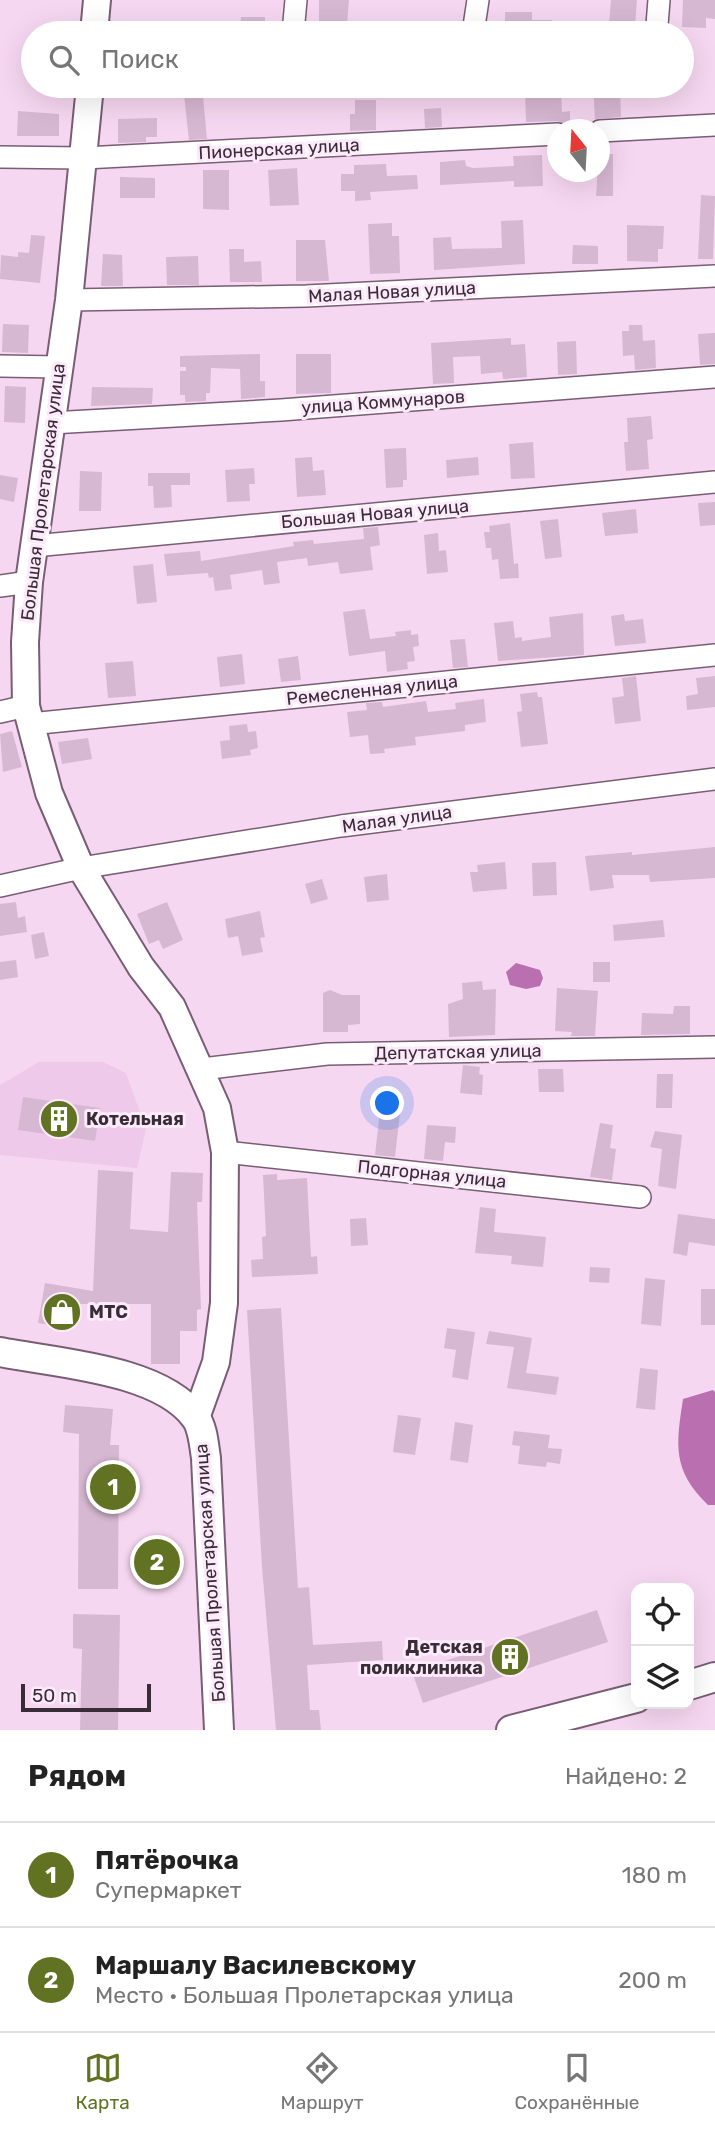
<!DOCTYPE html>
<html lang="ru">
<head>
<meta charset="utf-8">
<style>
	body { margin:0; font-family:Rubik,sans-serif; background:#f2f2f2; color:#222 }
	.controls { position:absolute; right:21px; bottom:21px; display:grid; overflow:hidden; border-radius:14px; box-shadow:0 7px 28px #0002 }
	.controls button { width:63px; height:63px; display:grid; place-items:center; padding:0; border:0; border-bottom:2px solid #e0e0e0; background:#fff; color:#222; font:35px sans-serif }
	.compass { position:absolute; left:547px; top:119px; width:63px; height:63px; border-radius:50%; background:#fff; box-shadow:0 7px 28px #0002; rotate:342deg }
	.scale { position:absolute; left:21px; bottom:18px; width:130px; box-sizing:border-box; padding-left:7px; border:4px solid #382c36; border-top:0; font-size:19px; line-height:24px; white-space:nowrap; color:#382c36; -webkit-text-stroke:5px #fce9f9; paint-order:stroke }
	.you { position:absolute; left:388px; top:1104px; width:24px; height:24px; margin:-18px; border:5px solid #fff; border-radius:50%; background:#1a73e8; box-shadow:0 0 0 10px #1a73e833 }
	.badge { display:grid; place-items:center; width:46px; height:46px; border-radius:50%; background:#617322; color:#fff; font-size:23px; font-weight:700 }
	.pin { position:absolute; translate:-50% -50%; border:4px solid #fff; box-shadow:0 2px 7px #0006 }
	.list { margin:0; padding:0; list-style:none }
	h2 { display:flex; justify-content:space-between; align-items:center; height:91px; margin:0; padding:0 28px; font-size:30px }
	h2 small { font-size:23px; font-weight:400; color:#767676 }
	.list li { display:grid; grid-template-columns:46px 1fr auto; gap:21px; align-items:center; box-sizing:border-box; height:105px; padding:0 28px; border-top:2px solid #e0e0e0 }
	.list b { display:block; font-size:26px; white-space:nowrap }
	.list p { margin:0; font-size:23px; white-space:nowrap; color:#767676 }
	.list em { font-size:23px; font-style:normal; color:#767676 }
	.icon { flex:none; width:38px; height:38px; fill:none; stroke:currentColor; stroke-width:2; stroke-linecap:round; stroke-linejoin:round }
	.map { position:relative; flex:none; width:715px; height:1730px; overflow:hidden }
	.search { position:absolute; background:#fff; box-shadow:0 7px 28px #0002; left:21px; right:21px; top:21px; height:77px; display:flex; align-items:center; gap:18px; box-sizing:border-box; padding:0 24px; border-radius:38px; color:#767676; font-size:26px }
	.sheet { height:301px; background:#fff }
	nav { display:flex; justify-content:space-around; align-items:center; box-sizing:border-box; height:98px; border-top:2px solid #e0e0e0; background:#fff; font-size:19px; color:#767676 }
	nav a { display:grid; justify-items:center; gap:4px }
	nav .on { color:#617322 }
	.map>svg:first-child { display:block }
	.built { fill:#efc9e9 }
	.water { fill:#ba6fb1 }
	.building { fill:#d7b8d2 }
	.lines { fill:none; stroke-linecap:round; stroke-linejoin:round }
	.minor-casing { stroke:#785d74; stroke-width:24 }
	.tertiary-casing { stroke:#785d74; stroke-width:30 }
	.secondary-casing { stroke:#785d74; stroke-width:32 }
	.minor { stroke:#fff; stroke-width:21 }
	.tertiary { stroke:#fff; stroke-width:26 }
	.secondary { stroke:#fff; stroke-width:28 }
	.labels { text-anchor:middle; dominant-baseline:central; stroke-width:6; stroke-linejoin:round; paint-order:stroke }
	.street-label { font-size:18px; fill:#382c36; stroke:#fce9f9 }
	.poi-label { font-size:18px; font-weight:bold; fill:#382c36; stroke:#fce9f9; text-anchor:start }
</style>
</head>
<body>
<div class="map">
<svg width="715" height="1730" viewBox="0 0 715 1730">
	<rect width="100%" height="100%" fill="#f6d7f1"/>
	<polygon class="built" points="39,1062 103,1062 126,1073 146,1129 137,1168 0,1155 0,1085"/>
	<g class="water">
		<polygon points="516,963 540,970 543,978 540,986 526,989 510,985 506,972"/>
		<path d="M713,1390L715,1392V1505H708C672,1470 676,1445 683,1399Z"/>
	</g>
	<g class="building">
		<polygon points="319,0 349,0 347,24 319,23"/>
		<polygon points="611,0 637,0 635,26 609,24"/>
		<polygon points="683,0 715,0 715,19 706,18 706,28 682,27"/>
		<polygon points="505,12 532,12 532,20 552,20 552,33 495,33 494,21 505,21"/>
		<polygon points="241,17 265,17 265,33 240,33"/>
		<polygon points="183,86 202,86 207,139 189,140"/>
		<polygon points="593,86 620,86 621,117 595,119"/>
		<polygon points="561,90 562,112 570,111 570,127 558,121 526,122 525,91"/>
		<polygon points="355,100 376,100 376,130 350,131 350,114 355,114"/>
		<polygon points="441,108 442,127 425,128 424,109"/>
		<polygon points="18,111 59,114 59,136 17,136"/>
		<polygon points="157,118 157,137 146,137 146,142 118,143 118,119"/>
		<polygon points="599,154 613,154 613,196 596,196"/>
		<polygon points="542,155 543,186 514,187 514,181 440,185 440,162 465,160 466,166 473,168 514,166 513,156"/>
		<polygon points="386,164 387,176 417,175 418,189 370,192 371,200 355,201 355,191 341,191 341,174 354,174 354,165"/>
		<polygon points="297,168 299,205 270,206 268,170"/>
		<polygon points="203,170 229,170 229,210 203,209"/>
		<polygon points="120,177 155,178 155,198 120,198"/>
		<polygon points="701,195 715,196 713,259 698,259"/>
		<polygon points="523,220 525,264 434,270 433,238 451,237 452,249 502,248 501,221"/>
		<polygon points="392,223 392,236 399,236 400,273 370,274 368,224"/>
		<polygon points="627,225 664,226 663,249 658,249 658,262 627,261"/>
		<polygon points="31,235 45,236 40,283 0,279 1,255 18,257 18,252 29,253"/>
		<polygon points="296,240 325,240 329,281 296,281"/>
		<polygon points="573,245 598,246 598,264 572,264"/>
		<polygon points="229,249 244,249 244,262 261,261 262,282 230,282"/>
		<polygon points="103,254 122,255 123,286 101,286"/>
		<polygon points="198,256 199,285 167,285 166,257"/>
		<polygon points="3,324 29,325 28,353 2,352"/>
		<polygon points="629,325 642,325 643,341 655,340 656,368 635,370 634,355 623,356 622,331 629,331"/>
		<polygon points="715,333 715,364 700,365 698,334"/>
		<polygon points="511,338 511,345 525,344 527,377 503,379 502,372 481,374 480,356 453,357 454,383 433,384 431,343"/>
		<polygon points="576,341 577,374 558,375 557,342"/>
		<polygon points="260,354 260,381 265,381 265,397 241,399 240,369 211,368 210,393 206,393 206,401 185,402 185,395 180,395 180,371 186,371 186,367 180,367 180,356"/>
		<polygon points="296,354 331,354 331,393 296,394"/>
		<polygon points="5,386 26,387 25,423 4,422"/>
		<polygon points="92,387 153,388 152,404 91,406"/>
		<polygon points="651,416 653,439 647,440 649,469 626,471 624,442 628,442 627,418"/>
		<polygon points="533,442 535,478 511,479 509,444"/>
		<polygon points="406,448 407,480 403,480 403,487 386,488 384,449"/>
		<polygon points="312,457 313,471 324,470 326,495 297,497 295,458"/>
		<polygon points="478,457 479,475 447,478 446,460"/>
		<polygon points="254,468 255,484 249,484 250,501 227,502 225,470"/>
		<polygon points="80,471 102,472 101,511 79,511"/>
		<polygon points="148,473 190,473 190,485 171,485 172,507 154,508 153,486 148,486"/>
		<polygon points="0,475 18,478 14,502 0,499"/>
		<polygon points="715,502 715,525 700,526 698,503"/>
		<polygon points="636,509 638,533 605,536 602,513"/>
		<polygon points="558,519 562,557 545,559 540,521"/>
		<polygon points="510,523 514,564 518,563 519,578 500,579 498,559 492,560 491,548 486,548 484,532 490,532 489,526"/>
		<polygon points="378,527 380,545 370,547 373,570 340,574 338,562 308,566 307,558 277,562 280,583 264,585 262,570 230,575 232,589 215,591 213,577 209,578 208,573 167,576 164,554 200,551 201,561 294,546 293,542 313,540 314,544 364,539 363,528"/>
		<polygon points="438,533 439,551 446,550 448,572 427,574 424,535"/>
		<polygon points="153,564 157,602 137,604 133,566"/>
		<polygon points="365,609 370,639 396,636 395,632 411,630 411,635 418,634 419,646 413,647 415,661 407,662 408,669 387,672 385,651 349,656 343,612"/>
		<polygon points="583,613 584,655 498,661 494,623 513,621 515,638 522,637 522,641 551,637 549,617"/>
		<polygon points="624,614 625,621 643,619 646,643 615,646 611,616"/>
		<polygon points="465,639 468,667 453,668 450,640"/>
		<polygon points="242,654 245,684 220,687 217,657"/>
		<polygon points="298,656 301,680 281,682 278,659"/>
		<polygon points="133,661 136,696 108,698 105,663"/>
		<polygon points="636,676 641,721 615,724 612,698 624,696 622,678"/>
		<polygon points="715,676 715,707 687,710 686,696 698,694 696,678"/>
		<polygon points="537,692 538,697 542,697 548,744 521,747 517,712 522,711 520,694"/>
		<polygon points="484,699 486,722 465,725 465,731 415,737 416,745 384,749 385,753 370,754 368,735 350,737 347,712 367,710 366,703 382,702 383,707 426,701 428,712 456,709 455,703"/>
		<polygon points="247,724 248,732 256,731 258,748 250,750 251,755 222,759 220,741 230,740 229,726"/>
		<polygon points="12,731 22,767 3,772 0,734"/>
		<polygon points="88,738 92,759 62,764 58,742"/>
		<polygon points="715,847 715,878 650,882 649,875 612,875 614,888 590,891 585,856 632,852 632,855"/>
		<polygon points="505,862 507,889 473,892 470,872 478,872 477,865"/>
		<polygon points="556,862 557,895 533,896 532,863"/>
		<polygon points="387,874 389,900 367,902 364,877"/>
		<polygon points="322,879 328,899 311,904 305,884"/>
		<polygon points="16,902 18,918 25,916 27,932 0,936 0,904"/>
		<polygon points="167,902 183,940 163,949 159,940 149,944 137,914"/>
		<polygon points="260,911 265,937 260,938 263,952 242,956 238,936 228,938 225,919"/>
		<polygon points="663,920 665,937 614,941 613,925"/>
		<polygon points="44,932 49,956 35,959 31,935"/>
		<polygon points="16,960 18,977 0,980 0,962"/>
		<rect x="593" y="962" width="17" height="20"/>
		<polygon points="482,981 483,990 496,989 495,1035 449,1037 448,1004 463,999 462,983"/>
		<polygon points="557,988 598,991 595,1036 571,1036 572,1032 555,1031"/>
		<polygon points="330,990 342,995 360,995 360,1024 348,1025 348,1032 323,1032 323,993"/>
		<polygon points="674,1006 690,1006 690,1034 641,1035 642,1013 673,1014"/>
		<polygon points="463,1065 480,1067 479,1074 483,1075 482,1095 460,1093"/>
		<polygon points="538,1069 563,1069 564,1092 539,1092"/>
		<polygon points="657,1074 673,1074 672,1108 656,1108"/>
		<polygon points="23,1097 100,1108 95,1141 18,1130"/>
		<polygon points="380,1111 400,1113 395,1157 375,1155"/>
		<polygon points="600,1123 613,1125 610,1148 616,1149 612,1180 590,1177"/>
		<polygon points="427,1125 456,1127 455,1143 445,1142 443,1161 424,1159"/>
		<polygon points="655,1131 682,1135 676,1189 658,1186 662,1149 650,1147"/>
		<polygon points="98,1170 133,1172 130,1229 168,1232 171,1172 203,1173 202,1202 197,1202 201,1309 197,1310 197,1331 180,1331 180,1364 151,1364 151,1304 73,1304 69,1328 38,1323 45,1283 93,1291"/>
		<polygon points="277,1174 277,1180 307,1178 311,1257 317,1256 318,1274 252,1277 251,1260 263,1259 262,1237 266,1236 263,1175"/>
		<polygon points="480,1207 496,1209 494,1232 546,1237 543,1267 511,1264 512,1256 475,1253"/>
		<polygon points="678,1214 715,1219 715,1246 689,1242 687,1256 673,1253"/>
		<polygon points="366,1218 368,1245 351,1246 350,1219"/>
		<polygon points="590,1267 610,1268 609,1283 589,1282"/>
		<polygon points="645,1278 665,1280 661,1326 641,1324"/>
		<rect x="701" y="1289" width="14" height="36"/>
		<polygon points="281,1308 298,1588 309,1587 313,1645 382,1641 383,1660 307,1665 310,1710 319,1710 321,1730 276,1730 262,1567 247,1310"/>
		<polygon points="447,1328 475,1332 468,1380 452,1377 456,1350 444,1348"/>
		<polygon points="489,1331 532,1338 526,1373 559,1377 556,1395 507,1388 514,1347 486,1344"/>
		<polygon points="640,1368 658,1370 655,1410 636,1408"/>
		<polygon points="65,1405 113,1409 110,1445 119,1445 118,1589 78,1589 79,1434 63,1432"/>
		<polygon points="398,1415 421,1418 415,1455 393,1452"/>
		<polygon points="455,1422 473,1425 468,1463 450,1460"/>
		<polygon points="514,1431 550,1435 548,1448 562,1449 560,1464 547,1462 546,1467 518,1464 520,1446 512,1445"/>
		<polygon points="597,1610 608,1642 423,1703 412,1672"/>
		<polygon points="73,1614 120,1615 118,1730 80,1730 82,1649 73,1648"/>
	</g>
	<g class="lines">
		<g class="minor-casing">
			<g id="minor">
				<polyline points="657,25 659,0"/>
				<polyline points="293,33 296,0"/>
				<polyline points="473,33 478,0"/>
				<polyline points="600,131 715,125"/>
				<polyline points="0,157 84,158 558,134"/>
				<polyline points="69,300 306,296 715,276"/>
				<polyline points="0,366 59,367"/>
				<polyline points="51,423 281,410 715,377"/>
				<polyline points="34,546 715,482"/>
				<polyline points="0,586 29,582"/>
				<polyline points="0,712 26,706"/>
				<polyline points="30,724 715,655"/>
				<polyline points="0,886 81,868 341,826 715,779"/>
				<polyline points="202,1069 327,1054 715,1047"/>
				<polyline points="225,1152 640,1197"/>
			</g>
		</g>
		<g class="tertiary-casing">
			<g id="tertiary">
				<polyline points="94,33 97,0"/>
				<polyline points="90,86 69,300 29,582 25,642 26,706 49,793 81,868 141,967 172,1007 217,1108 225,1152 224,1303 216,1362 196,1418"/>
			</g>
		</g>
		<g class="secondary-casing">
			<g id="secondary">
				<path d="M0,1352C56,1363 160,1369 195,1417C203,1427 204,1446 206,1458L219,1730"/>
				<polyline points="689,1685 715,1677"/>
				<polyline points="511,1730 636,1698"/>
			</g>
		</g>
		<use href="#minor" class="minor"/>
		<use href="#tertiary" class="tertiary"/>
		<use href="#secondary" class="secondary"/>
	</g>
	<defs>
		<g id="building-disc" transform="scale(2.0125)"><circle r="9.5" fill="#617322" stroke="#fce9f9"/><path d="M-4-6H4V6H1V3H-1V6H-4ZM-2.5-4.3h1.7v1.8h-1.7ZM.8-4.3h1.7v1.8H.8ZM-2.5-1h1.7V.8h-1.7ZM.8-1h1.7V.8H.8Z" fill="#fff"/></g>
		<g id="shop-disc" transform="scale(2.0125)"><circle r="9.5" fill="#617322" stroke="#fce9f9"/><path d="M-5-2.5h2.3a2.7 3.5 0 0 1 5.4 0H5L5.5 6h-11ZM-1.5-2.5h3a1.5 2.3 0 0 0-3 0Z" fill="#fff"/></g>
	</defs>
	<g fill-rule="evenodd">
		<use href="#building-disc" x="59" y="1119"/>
		<use href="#shop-disc" x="62" y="1312"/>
		<use href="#building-disc" x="510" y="1657"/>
	</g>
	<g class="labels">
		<g class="street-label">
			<text transform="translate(279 149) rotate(-3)">Пионерская улица</text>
			<text transform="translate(392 292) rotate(-3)">Малая Новая улица</text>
			<text transform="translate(383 402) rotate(-4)">улица Коммунаров</text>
			<text transform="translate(43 492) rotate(-83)">Большая Пролетарская улица</text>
			<text transform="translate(375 514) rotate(-5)">Большая Новая улица</text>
			<text transform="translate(372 690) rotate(-6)">Ремесленная улица</text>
			<text transform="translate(397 819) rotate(-8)">Малая улица</text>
			<text transform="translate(458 1052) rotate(-1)">Депутатская улица</text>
			<text transform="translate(432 1174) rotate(6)">Подгорная улица</text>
			<text transform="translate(210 1573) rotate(-94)">Большая Пролетарская улица</text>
		</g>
		<g class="poi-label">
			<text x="86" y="1119">Котельная</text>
			<text x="89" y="1312">МТС</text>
			<text x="483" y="1647" text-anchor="end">Детская<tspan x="483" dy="21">поликлиника</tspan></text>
		</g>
	</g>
</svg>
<div class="controls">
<button><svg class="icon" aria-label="locate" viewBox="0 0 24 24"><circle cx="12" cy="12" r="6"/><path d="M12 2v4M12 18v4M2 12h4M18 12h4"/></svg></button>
<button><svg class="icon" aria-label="layers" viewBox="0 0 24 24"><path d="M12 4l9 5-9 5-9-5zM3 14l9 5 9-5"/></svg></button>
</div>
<svg class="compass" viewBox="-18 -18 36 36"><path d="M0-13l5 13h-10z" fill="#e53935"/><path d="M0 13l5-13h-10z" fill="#767676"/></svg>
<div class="scale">50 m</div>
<div class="you"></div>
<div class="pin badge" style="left:113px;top:1487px">1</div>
<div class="pin badge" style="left:157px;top:1562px">2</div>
<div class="search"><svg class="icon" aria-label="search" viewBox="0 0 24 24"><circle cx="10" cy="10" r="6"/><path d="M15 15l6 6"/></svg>Поиск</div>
</div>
<section class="sheet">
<h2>Рядом<small>Найдено: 2</small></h2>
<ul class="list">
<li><span class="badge">1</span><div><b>Пятёрочка</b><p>Супермаркет</p></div><em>180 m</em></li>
<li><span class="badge">2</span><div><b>Маршалу Василевскому</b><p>Место · Большая Пролетарская улица</p></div><em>200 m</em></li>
</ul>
</section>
<nav>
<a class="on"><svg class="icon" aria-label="map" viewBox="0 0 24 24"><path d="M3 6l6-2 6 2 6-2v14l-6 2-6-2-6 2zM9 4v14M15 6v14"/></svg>Карта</a>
<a><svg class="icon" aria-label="directions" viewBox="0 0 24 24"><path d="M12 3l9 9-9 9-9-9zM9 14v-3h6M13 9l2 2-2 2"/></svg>Маршрут</a>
<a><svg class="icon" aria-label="saved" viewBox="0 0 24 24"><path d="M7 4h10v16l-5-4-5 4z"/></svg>Сохранённые</a>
</nav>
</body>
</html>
